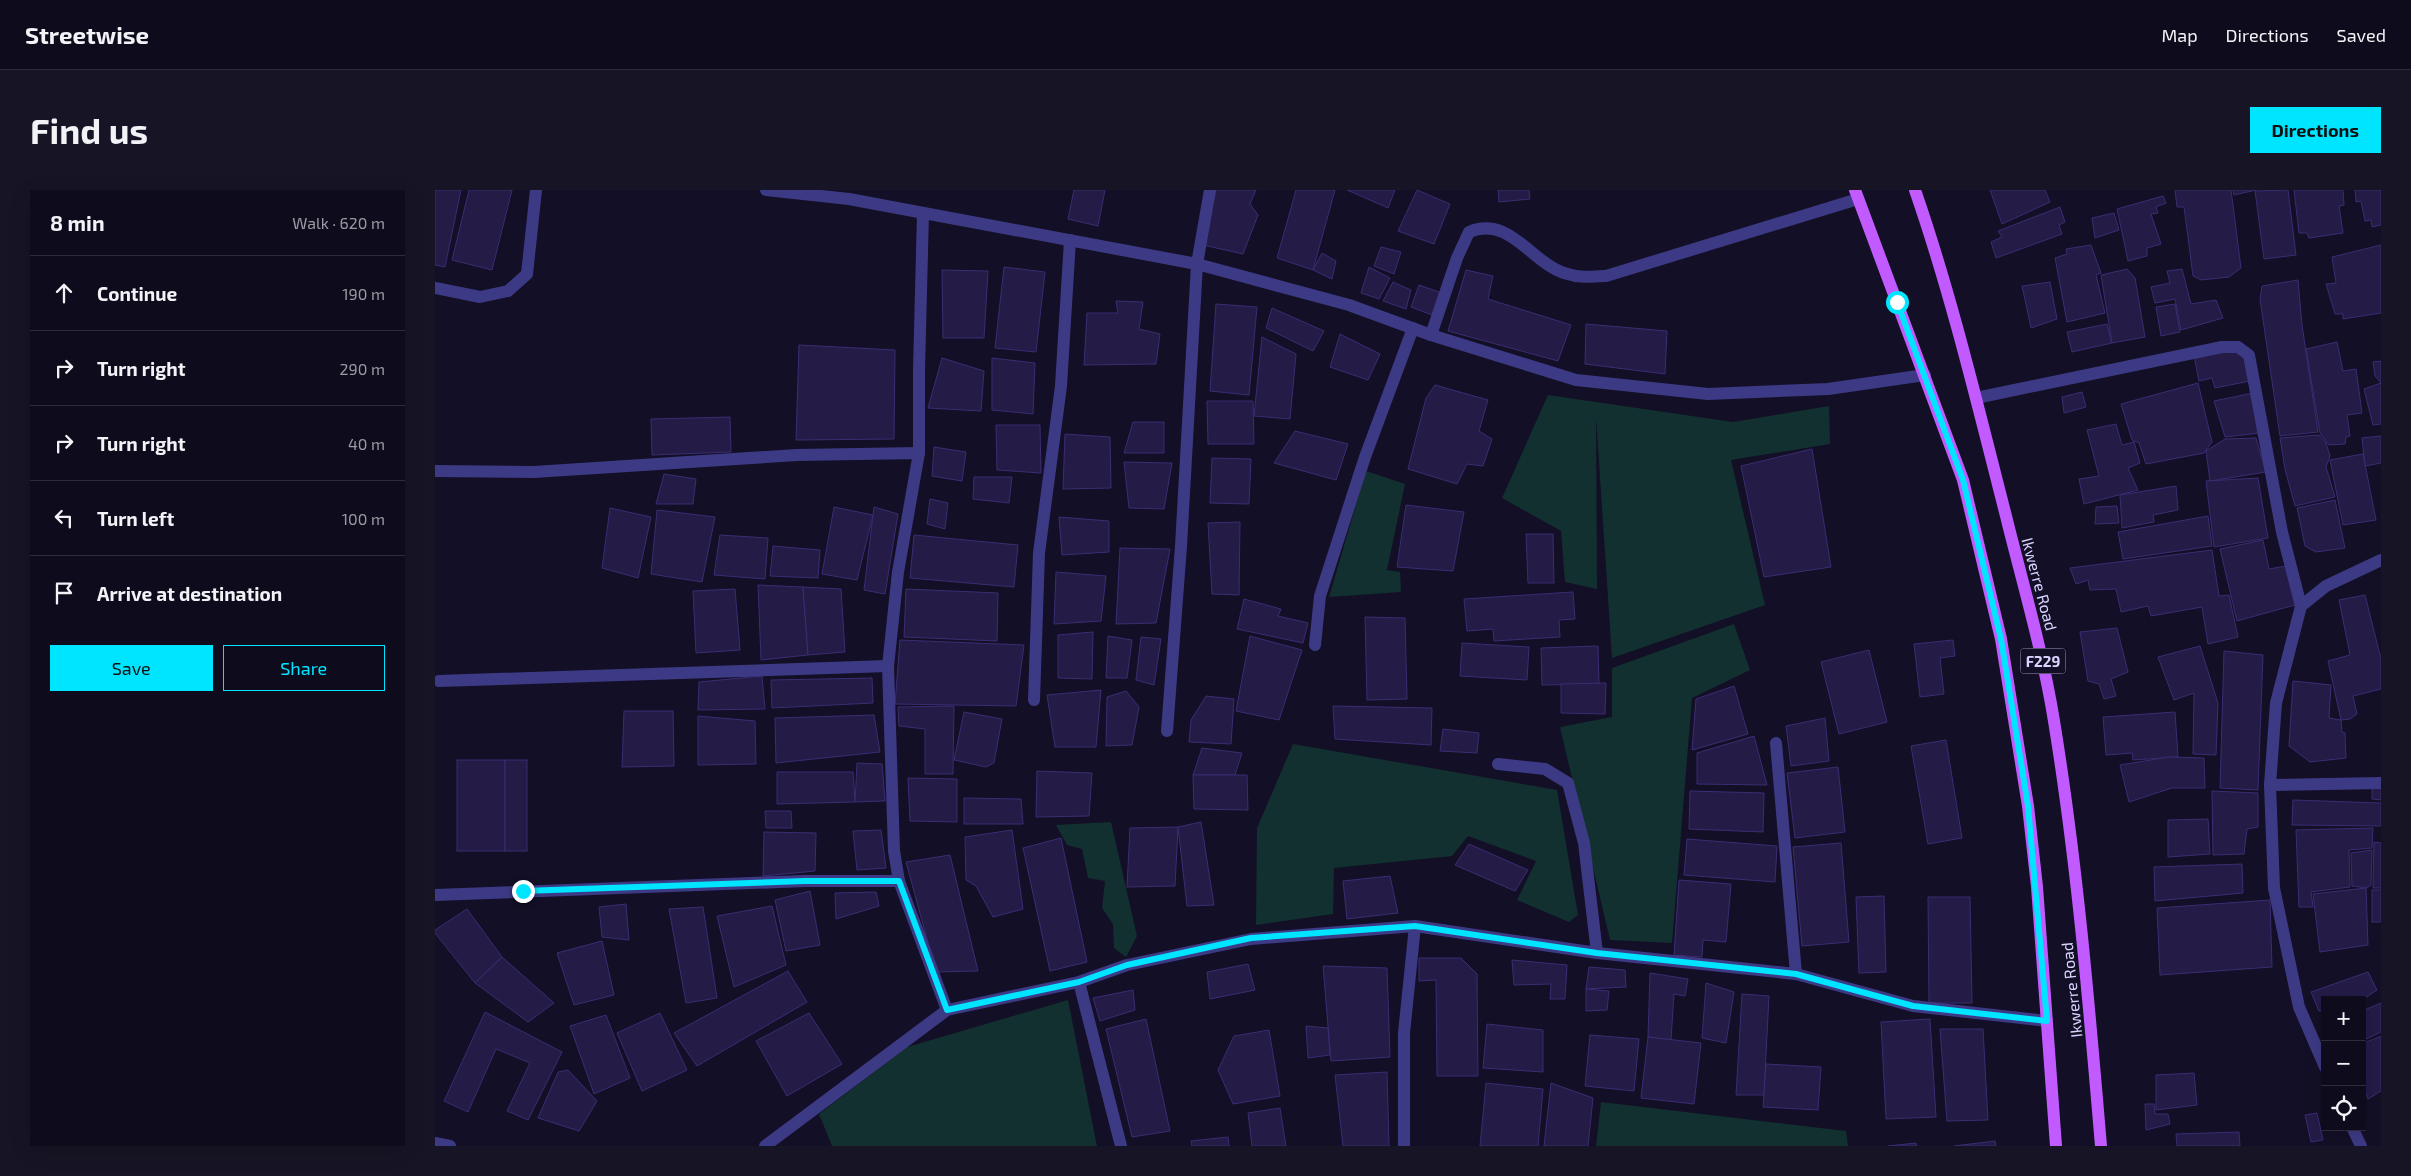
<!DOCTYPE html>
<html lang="en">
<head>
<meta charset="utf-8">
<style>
	body { margin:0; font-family:"Exo 2",sans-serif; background:#171425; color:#f1f3f6 }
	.controls { position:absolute; right:15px; bottom:15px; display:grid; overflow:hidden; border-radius:0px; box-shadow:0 5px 20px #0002 }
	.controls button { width:45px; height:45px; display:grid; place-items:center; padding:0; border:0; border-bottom:1px solid #2e2b3b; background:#0e0b1c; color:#f1f3f6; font:25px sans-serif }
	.stop { position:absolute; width:15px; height:15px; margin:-11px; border:4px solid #00e5ff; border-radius:50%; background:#fff }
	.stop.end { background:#00e5ff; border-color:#fff; box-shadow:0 1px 5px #0008 }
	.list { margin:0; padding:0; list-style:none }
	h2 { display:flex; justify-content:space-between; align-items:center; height:65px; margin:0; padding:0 20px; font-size:21px }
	h2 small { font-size:16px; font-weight:400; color:#9b9ba3 }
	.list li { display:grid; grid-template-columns:32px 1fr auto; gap:15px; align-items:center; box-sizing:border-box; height:75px; padding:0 20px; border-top:1px solid #2e2b3b }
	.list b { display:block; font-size:19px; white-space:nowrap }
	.list em { font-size:16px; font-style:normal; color:#9b9ba3 }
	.actions { display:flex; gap:10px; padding:15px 20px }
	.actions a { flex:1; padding:11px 0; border:1px solid #00e5ff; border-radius:0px; text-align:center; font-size:18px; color:#00e5ff }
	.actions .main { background:#00e5ff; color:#111 }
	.icon { flex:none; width:28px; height:28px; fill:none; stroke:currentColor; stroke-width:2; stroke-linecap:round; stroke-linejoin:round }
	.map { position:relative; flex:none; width:1946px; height:956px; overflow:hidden; border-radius:0px }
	header { display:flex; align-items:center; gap:30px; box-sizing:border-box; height:70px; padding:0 25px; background:#0e0b1c; border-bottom:1px solid #2e2b3b }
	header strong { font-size:24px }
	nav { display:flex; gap:28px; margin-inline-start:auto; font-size:18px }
	.intro { display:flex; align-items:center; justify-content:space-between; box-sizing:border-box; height:120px; padding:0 30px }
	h1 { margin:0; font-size:35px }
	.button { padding:12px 22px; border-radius:0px; background:#00e5ff; color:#111; font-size:18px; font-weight:700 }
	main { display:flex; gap:30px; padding:0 30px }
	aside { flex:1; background:#0e0b1c; border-radius:0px; box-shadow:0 5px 20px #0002 }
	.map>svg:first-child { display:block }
	.green { fill:#12302f }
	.building { fill:#241b47; stroke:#3b2d73 }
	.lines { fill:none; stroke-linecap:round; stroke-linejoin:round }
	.lane { stroke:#3d3a85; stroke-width:12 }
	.street { stroke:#3d3a85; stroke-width:12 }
	.primary { stroke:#c25bff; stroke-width:12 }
	.route { stroke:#00e5ff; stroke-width:6 }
	.labels { text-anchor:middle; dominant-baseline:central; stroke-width:5; stroke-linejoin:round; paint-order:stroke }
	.shield { fill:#130f26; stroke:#9e99be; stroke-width:1 }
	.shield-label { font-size:15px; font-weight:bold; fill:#d9d4ff }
	.street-label { font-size:16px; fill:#d9d4ff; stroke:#130f26 }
</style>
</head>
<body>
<header>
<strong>Streetwise</strong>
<nav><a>Map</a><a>Directions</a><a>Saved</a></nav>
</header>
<div class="intro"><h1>Find us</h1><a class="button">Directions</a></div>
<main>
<aside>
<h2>8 min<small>Walk · 620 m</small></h2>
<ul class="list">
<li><svg class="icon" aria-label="ahead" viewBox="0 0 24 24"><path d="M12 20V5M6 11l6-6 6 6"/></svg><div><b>Continue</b></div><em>190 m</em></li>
<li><svg class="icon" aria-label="right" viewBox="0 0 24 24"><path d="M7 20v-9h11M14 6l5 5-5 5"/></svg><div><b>Turn right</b></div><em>290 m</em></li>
<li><svg class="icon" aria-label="right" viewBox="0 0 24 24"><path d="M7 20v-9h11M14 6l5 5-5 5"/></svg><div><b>Turn right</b></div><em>40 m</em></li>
<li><svg class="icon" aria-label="left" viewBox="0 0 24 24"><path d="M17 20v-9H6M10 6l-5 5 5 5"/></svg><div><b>Turn left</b></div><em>100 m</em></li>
<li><svg class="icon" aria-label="arrive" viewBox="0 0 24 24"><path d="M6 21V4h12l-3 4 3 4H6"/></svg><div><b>Arrive at destination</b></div></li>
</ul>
<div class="actions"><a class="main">Save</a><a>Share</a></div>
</aside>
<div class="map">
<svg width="1946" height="956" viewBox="0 0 1946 956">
	<rect width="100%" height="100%" fill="#130f26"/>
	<g class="green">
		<polygon points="1113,205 1298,232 1394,216 1395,254 1296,270 1330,415 1177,468 1161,227 1162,399 1130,392 1126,341 1067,308"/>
		<polygon points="931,281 970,294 952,380 965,382 966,402 894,407"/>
		<polygon points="1299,434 1315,480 1257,508 1237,753 1175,750 1125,537 1177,527 1177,478"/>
		<polygon points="858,554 1122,600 1143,725 1134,732 1082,710 1101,671 1033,646 1017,666 899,678 898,724 821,735 822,638"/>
		<polygon points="676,632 702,746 691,767 679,758 678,734 667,718 670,691 653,688 647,659 632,655 621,635"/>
		<polygon points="633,810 662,956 397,956 384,924 472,857"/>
		<polygon points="1166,912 1411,941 1413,956 1161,956"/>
	</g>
	<g class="building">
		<polygon points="0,0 26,0 10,77 0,75"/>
		<polygon points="34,0 77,0 57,80 17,70"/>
		<polygon points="639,0 670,0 663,36 633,29"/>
		<polygon points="781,0 821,0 815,14 823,25 808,64 768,55"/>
		<polygon points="861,0 900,0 878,80 842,68"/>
		<polygon points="912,0 960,0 953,18"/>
		<polygon points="982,0 1015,14 999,54 963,41"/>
		<polygon points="1063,0 1094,0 1095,9 1064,12"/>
		<polygon points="1555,0 1610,0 1615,12 1567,34"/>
		<polygon points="1740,0 1796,0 1806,78 1794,87 1766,90 1758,86 1749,17 1742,17"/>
		<polygon points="1798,0 1821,0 1799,5"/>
		<polygon points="1853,0 1861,65 1829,69 1820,1"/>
		<polygon points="1859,0 1908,0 1909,15 1904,16 1908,43 1874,48 1872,43 1864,43"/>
		<polygon points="1920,0 1946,0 1946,35 1937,37 1936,30 1930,31 1926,11 1921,12"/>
		<polygon points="1728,6 1731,13 1721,17 1723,23 1716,24 1726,54 1712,58 1712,66 1693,71 1682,19"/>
		<polygon points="1625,17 1630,32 1624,35 1627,44 1561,68 1556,52 1567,47 1563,41"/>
		<polygon points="1679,23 1684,40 1660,48 1657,28"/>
		<polygon points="1656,55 1666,83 1661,85 1670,123 1632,132 1620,68 1632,64 1631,59"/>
		<polygon points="1946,55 1946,123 1908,129 1908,124 1900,124 1891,94 1901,93 1897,67"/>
		<polygon points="946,57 966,62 959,84 939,76"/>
		<polygon points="887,63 901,71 897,89 878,80"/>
		<polygon points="569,77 610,82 601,162 560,158"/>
		<polygon points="934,77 955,88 944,109 926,103"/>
		<polygon points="1692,79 1700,88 1710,147 1677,153 1666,85"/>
		<polygon points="1747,79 1756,114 1781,110 1788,128 1746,140 1740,109 1720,113 1716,97 1735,93 1732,81"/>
		<polygon points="507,80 553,81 549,148 508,148"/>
		<polygon points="1031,80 1058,86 1053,109 1136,135 1123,171 1013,141"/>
		<polygon points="1863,90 1867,135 1883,242 1845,246 1825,109 1827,96"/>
		<polygon points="958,92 976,100 971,119 948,111"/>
		<polygon points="1615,92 1622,129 1596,138 1587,96"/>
		<polygon points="984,95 1007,103 997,125 976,117"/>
		<polygon points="681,111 708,112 704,139 725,144 721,174 649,175 652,123 683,123"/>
		<polygon points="781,114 822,117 814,205 775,201"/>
		<polygon points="1740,114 1745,142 1726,146 1721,117"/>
		<polygon points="837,118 889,141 878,161 831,138"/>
		<polygon points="1151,134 1232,141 1230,184 1150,174"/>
		<polygon points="1672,134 1677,153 1637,162 1632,142"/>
		<polygon points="905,144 945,164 933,190 895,177"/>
		<polygon points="827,147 861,164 855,229 819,226"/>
		<polygon points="1902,152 1908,181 1921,179 1927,223 1912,225 1915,246 1911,247 1910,254 1894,255 1885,243 1871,159"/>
		<polygon points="364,155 460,160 459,249 361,250"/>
		<polygon points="1802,159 1812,166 1815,191 1780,198 1777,188 1764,191 1759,166"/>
		<polygon points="507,168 549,181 546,221 493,218"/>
		<polygon points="557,168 600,173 598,224 557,220"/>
		<polygon points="1946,171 1946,193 1940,186 1938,172"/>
		<polygon points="1763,193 1777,252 1769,263 1711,274 1704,253 1697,250 1686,214"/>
		<polygon points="1946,193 1946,234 1938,235 1929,199"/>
		<polygon points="1000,195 1053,210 1044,241 1057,249 1048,276 1032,274 1022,294 973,279 991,208"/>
		<polygon points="1647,202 1651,217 1629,223 1627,207"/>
		<polygon points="1818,203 1825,243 1790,247 1779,211"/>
		<polygon points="772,211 818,211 819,254 773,254"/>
		<polygon points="295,227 296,262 217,265 216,229"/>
		<polygon points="698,232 729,232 729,263 689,263"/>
		<polygon points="1681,234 1687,255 1699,252 1705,273 1693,278 1703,300 1649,314 1644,289 1664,286 1652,240"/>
		<polygon points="561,235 605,235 606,283 562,280"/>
		<polygon points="860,241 913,254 901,290 839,273"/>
		<polygon points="630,244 675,247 676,298 628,299"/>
		<polygon points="1884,245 1891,253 1895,266 1891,277 1900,307 1860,316 1850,279 1845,248"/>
		<polygon points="1946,246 1946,273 1930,276 1927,248"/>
		<polygon points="1821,248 1831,282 1775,291 1771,261 1790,249"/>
		<polygon points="499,257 531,262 527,291 497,286"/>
		<polygon points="1377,259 1396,377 1329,387 1306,276"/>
		<polygon points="1928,264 1941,330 1908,335 1895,270"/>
		<polygon points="777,268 816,269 814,314 775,313"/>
		<polygon points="689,272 737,273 729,319 694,318"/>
		<polygon points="229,284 261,289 258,314 221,314"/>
		<polygon points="539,287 577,287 574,313 538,309"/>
		<polygon points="1823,288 1833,348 1779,357 1771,291"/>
		<polygon points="1741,296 1743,320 1718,325 1719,332 1687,338 1685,305"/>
		<polygon points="495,309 513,313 510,339 492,334"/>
		<polygon points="1900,310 1910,358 1881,362 1870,356 1862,318"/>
		<polygon points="971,315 1029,322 1018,381 962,377"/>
		<polygon points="1682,316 1684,333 1660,334 1661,317"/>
		<polygon points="399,317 438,325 422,390 387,384"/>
		<polygon points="439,317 463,324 450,404 429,400"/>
		<polygon points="175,318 216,327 203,388 167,378"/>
		<polygon points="222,320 280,327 267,392 216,384"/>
		<polygon points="1773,326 1777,356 1688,369 1683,342"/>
		<polygon points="624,327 674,331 674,362 627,365"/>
		<polygon points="805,332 804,405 777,404 773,333"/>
		<polygon points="1091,344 1118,344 1119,393 1093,393"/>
		<polygon points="285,345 333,348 330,389 279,385"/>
		<polygon points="479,345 583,355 579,397 475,388"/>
		<polygon points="1828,350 1834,379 1851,376 1860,415 1802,431 1785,359"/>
		<polygon points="338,356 385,360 383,388 335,386"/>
		<polygon points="685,358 735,359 721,433 681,434"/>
		<polygon points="1777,360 1784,406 1794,405 1803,447 1773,454 1767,417 1716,426 1713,416 1686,422 1681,399 1655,400 1653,390 1641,394 1635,378"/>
		<polygon points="621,382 671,386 666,431 619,434"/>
		<polygon points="323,395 368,397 373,465 326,470"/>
		<polygon points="368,397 406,399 410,462 373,465"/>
		<polygon points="300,399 305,460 261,463 258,401"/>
		<polygon points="471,399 563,403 562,451 469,447"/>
		<polygon points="1138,402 1140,429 1124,430 1125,447 1059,451 1058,439 1032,441 1029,409"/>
		<polygon points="1930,405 1946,469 1946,499 1918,506 1922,524 1915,529 1906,530 1893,471 1915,465 1904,410"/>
		<polygon points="809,409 846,419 843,426 873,433 868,453 802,439"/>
		<polygon points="930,427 970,428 972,509 932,510"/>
		<polygon points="1682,438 1693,482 1676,489 1681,506 1669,509 1664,494 1653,491 1645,442"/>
		<polygon points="658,442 657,489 623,488 623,445"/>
		<polygon points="673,446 697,450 692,488 671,488"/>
		<polygon points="815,446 867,460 844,530 801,521"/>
		<polygon points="706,447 726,449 719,495 701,490"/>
		<polygon points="465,450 589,455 581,516 460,514"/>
		<polygon points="1518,450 1520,466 1505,468 1509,504 1485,507 1479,454"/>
		<polygon points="1027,453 1094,457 1092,490 1025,486"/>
		<polygon points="1163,456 1164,494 1107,495 1106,458"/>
		<polygon points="1765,456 1783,513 1781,565 1758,564 1759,503 1739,510 1723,467"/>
		<polygon points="1434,460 1452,532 1404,544 1386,472"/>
		<polygon points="1789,461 1828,465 1823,600 1785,598"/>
		<polygon points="327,486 330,519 263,520 264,492"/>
		<polygon points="437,488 438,513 337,518 336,490"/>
		<polygon points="1858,491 1896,495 1894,528 1906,530 1907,542 1910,543 1911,568 1875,572 1854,556"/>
		<polygon points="1171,493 1170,524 1126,523 1126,494"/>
		<polygon points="1299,496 1313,544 1257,560 1261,509"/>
		<polygon points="666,500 661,557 620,557 612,505"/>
		<polygon points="691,501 704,517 697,555 671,556 672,507"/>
		<polygon points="771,506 799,509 796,554 754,552 756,530"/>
		<polygon points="519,516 518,584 490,584 490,539 464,536 463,517"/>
		<polygon points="898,516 997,518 996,555 900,549"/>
		<polygon points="189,521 238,521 239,576 187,577"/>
		<polygon points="529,522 567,529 559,573 551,577 519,570"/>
		<polygon points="1740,522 1743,567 1698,570 1697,563 1671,565 1668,527"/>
		<polygon points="439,525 445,562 341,573 340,528"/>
		<polygon points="263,526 320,531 321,574 263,575"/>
		<polygon points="1390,528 1394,571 1356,576 1351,536"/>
		<polygon points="1008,539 1044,543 1042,563 1005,561"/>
		<polygon points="1319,546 1332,595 1262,594 1262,563"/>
		<polygon points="1511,550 1527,648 1493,654 1476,556"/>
		<polygon points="767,558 807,563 800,585 758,585"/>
		<polygon points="1734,567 1769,568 1770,598 1737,598 1694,612 1685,575"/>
		<rect x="22" y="570" width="48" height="91"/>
		<rect x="70" y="570" width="22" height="91"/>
		<polygon points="422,573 447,574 450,611 420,612"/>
		<polygon points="1403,577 1410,642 1360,648 1352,583"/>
		<polygon points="602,581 657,583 654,626 601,627"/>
		<polygon points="342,582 418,582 420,612 342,614"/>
		<polygon points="758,585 812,585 813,620 759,619"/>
		<polygon points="473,588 522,589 522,632 475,631"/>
		<polygon points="1937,596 1946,596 1946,610 1937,609"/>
		<polygon points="1255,601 1329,603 1328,642 1254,639"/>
		<polygon points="1777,601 1823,603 1823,637 1812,639 1809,664 1778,665"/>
		<polygon points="529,608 586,609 588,634 529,634"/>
		<polygon points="1858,610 1946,613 1946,636 1857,635"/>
		<polygon points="330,621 356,621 357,638 331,638"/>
		<polygon points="1773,629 1775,664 1733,667 1733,630"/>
		<polygon points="766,632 779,715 752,716 743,637"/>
		<polygon points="743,637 740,696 692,697 695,638"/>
		<polygon points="1938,638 1937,658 1914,660 1915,697 1876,702 1878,717 1864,717 1861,640"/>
		<polygon points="446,640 451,678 422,680 418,641"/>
		<polygon points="577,640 588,719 558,727 541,696 531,690 530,647"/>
		<polygon points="329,642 381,643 380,681 328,686"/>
		<polygon points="626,648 652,772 615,781 588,658"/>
		<polygon points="1252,649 1342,656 1340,692 1249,685"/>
		<polygon points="1939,652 1946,653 1946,698 1938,698"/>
		<polygon points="1406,653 1414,752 1367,756 1358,657"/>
		<polygon points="1034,654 1093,680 1080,701 1020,675"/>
		<polygon points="1937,660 1936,695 1931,698 1917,696 1916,663"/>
		<polygon points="515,665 543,781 501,782 471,672"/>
		<polygon points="1807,674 1808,703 1720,711 1719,677"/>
		<polygon points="955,686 963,723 912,729 908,691"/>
		<polygon points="1244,690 1296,694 1291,752 1268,750 1267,767 1239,765"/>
		<polygon points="1931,698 1933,755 1885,762 1878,704"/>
		<rect x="1937" y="700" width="9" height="32"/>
		<polygon points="375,701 385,755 351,761 340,710"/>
		<polygon points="441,702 444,716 401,729 400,703"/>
		<polygon points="1449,706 1451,782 1424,783 1421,707"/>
		<polygon points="1493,707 1535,707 1537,813 1494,813"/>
		<polygon points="1835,710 1837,777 1725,785 1722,718"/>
		<polygon points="191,714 194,750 167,747 164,717"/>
		<polygon points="337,716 351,775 299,797 282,726"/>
		<polygon points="268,717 282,808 251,813 234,719"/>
		<polygon points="32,719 67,767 40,793 0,743 0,740"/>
		<polygon points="167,751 179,805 139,815 122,763"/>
		<polygon points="67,767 119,813 93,832 40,793"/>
		<polygon points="984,768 1026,768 1042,784 1043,886 1002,886 1001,790 984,791"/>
		<polygon points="1077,770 1132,775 1130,809 1115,809 1116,794 1079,795"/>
		<polygon points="813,774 820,800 775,809 772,782"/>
		<polygon points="888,776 952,778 955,867 896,871"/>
		<polygon points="1154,777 1190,780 1191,797 1151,799"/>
		<polygon points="353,781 372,812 262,876 239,843"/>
		<polygon points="1933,782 1942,800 1927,810 1890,810 1890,821 1884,821 1876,802"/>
		<polygon points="1215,783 1253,789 1250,806 1239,804 1236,850 1213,847"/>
		<polygon points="1271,793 1299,802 1291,853 1267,848"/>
		<polygon points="1151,799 1174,801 1172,820 1151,821"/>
		<polygon points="698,800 700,820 665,831 658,808"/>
		<polygon points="1307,804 1334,806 1329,905 1301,905"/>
		<polygon points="1946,813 1946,842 1927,851 1927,821"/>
		<polygon points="50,822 127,862 93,930 72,921 95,873 61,859 33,922 9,911"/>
		<polygon points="225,823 252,880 207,901 182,843"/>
		<polygon points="374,823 407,874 352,906 321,851"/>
		<polygon points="171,825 195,888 159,904 135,836"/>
		<polygon points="711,829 735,941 697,947 671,839"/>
		<polygon points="1495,829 1501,927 1451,929 1446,832"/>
		<polygon points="1052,834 1108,840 1108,882 1048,878"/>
		<polygon points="871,836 893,838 895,865 873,868"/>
		<polygon points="1505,839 1548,839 1553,930 1512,931"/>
		<polygon points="834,840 845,906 798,914 783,880 799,846"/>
		<polygon points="1155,845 1204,849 1199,901 1150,896"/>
		<polygon points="1946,846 1946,901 1933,909 1927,893 1927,854"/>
		<polygon points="1213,847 1266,853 1259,914 1206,908"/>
		<polygon points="1331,874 1386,877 1383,920 1328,917"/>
		<polygon points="133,880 162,911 144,941 103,928 123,882"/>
		<polygon points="952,882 954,956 908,956 900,885"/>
		<polygon points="1759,883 1762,915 1721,920 1721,885"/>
		<polygon points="1051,893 1108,899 1103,956 1045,956"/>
		<polygon points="1116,893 1158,908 1153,956 1109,956"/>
		<polygon points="1710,914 1719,914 1720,924 1733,924 1735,934 1711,940"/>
		<polygon points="845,918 851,956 817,956 813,923"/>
		<polygon points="1882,923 1888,950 1876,952 1870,925"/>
		<polygon points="1804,942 1805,956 1742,956 1741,944"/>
		<polygon points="793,947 794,956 757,956 756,951"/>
		<polygon points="1560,951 1561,956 1519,956"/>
		<polygon points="1481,953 1482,956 1453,956"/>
	</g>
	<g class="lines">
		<path class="lane" d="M996,145L1022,68L1034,42C1074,25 1096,72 1129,83C1144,88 1156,87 1171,86L1423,9"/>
		<g class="street">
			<polyline points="331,0 414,9 762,74 914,115 996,145 1141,190 1273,204 1393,199 1490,185"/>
			<polyline points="0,98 45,107 73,101 92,84 101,0"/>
			<polyline points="1541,208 1787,157 1803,157 1814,165 1847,342 1866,416"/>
			<polyline points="484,263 484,180 488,23"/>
			<polyline points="0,281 99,282 362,265 484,263 463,382 453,476 459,661 464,691 512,820"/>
			<polyline points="880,455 885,406 930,267 978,138"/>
			<polyline points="4,491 453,476"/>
			<polyline points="599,510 604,363 626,196 635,50"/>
			<polyline points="732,541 746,356 762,74 775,0"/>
			<polyline points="1341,553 1361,784"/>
			<polyline points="1063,574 1110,579 1133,593 1149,653 1162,763"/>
			<polyline points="1835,595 1946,593"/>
			<polyline points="0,705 370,691 464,691"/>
			<polyline points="644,792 686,956"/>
			<polyline points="1890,877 1864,817 1839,698 1835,595 1841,513 1866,416 1891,396 1946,370"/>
			<polyline points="1917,937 1926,956"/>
			<polyline points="0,953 15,956"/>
			<polyline points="330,956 512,820 644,792 692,775 816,749 980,736 1162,763 1361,784 1478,816 1612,831"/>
			<polyline points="969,956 969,843 980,736"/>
		</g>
		<g class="primary">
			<polyline points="1420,0 1528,290 1566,449 1593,616 1602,697 1621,956"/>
			<path d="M1480,0C1517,107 1543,217 1571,326C1588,395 1608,462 1619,531C1642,672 1654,814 1666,956"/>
		</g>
	</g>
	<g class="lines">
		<polyline class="route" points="88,701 370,691 464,691 512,820 644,792 692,775 816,748 980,736 1162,763 1361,784 1478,816 1612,831 1593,616 1566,449 1528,290 1462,112"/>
	</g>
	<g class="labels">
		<rect class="shield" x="1585.5" y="458.5" width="45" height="25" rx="4"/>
		<g class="shield-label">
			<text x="1608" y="471">F229</text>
		</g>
		<g class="street-label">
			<text transform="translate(1605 394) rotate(75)">Ikwerre Road</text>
			<text transform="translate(1636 800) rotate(-96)">Ikwerre Road</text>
		</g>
	</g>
</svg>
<div class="controls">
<button>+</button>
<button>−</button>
<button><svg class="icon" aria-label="locate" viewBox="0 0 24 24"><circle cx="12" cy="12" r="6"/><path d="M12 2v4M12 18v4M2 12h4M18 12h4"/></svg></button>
</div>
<div class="stop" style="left:1462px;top:112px"></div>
<div class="stop end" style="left:88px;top:701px"></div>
</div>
</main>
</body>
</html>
